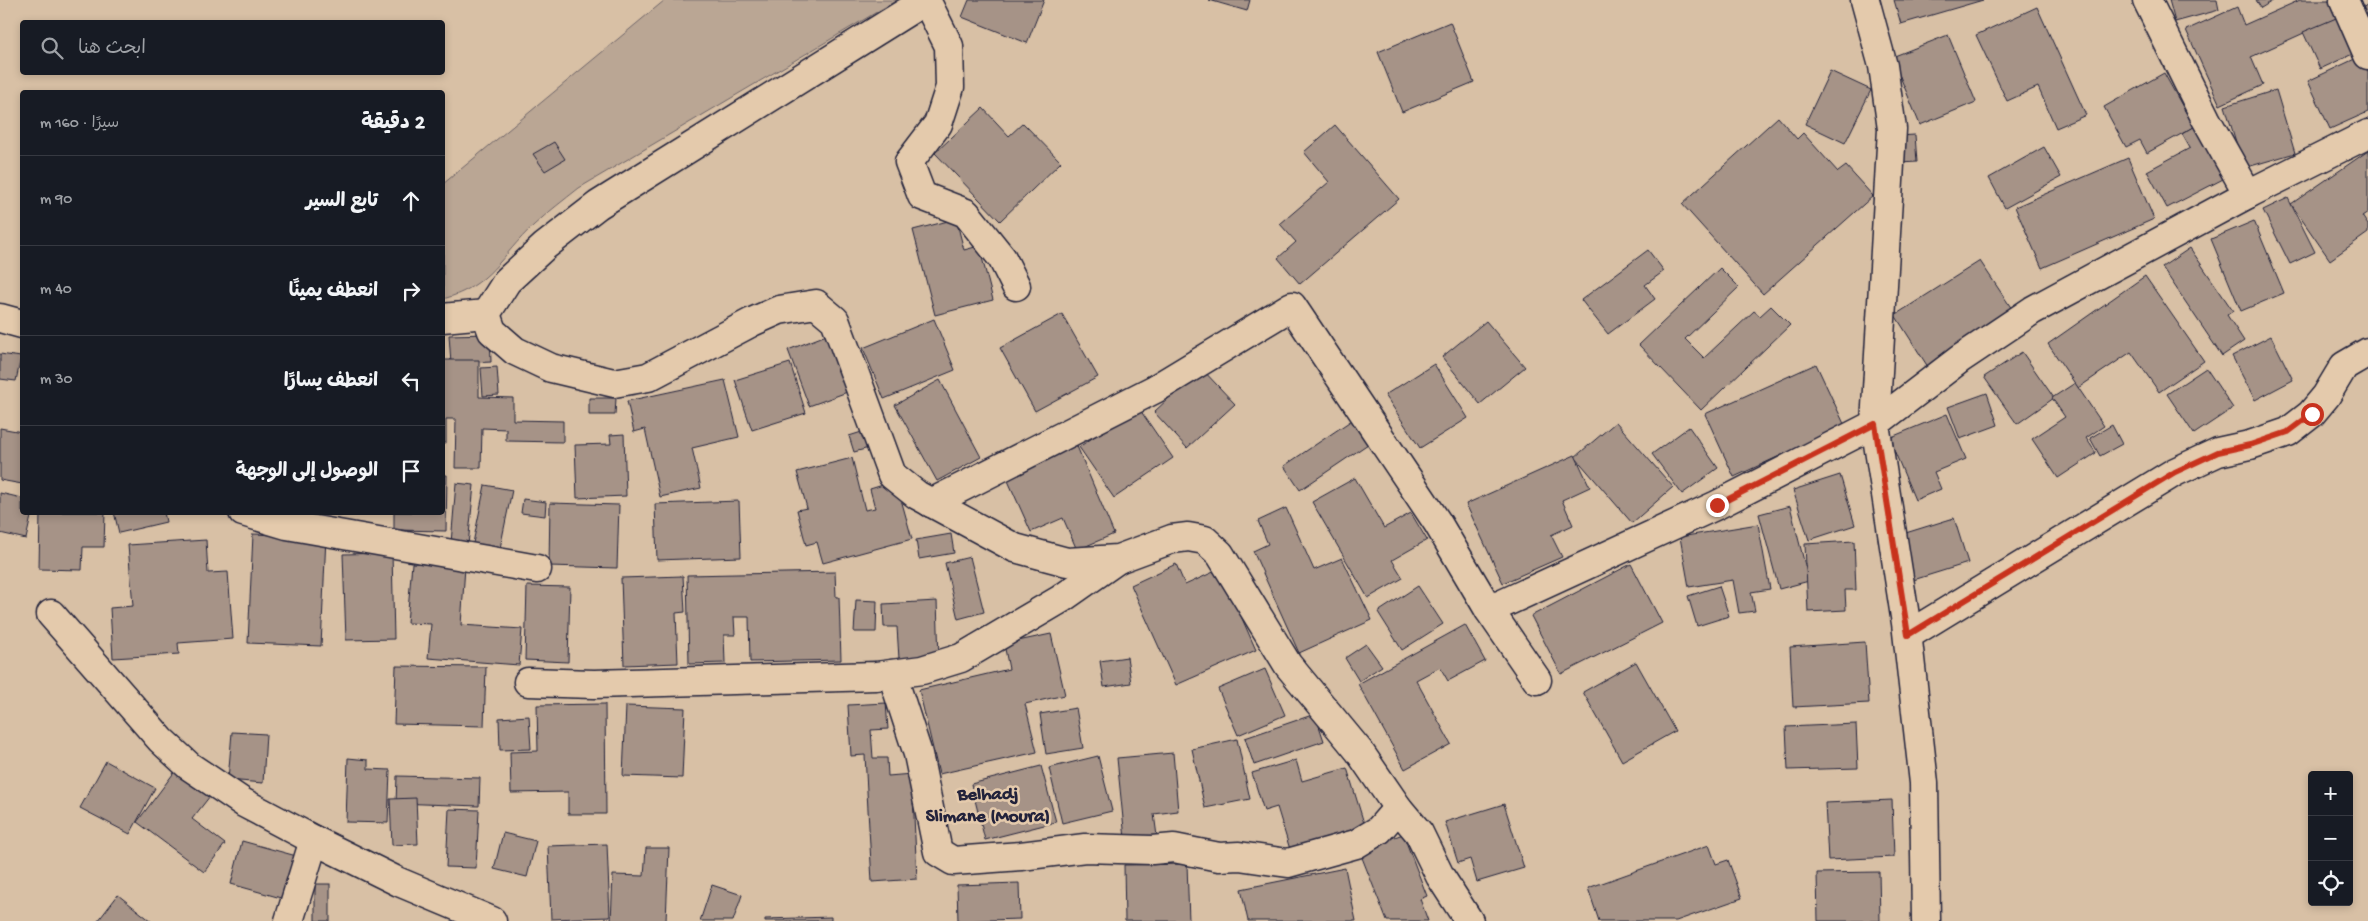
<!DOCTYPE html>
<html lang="ar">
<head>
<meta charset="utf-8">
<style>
	body { margin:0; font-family:"Gochi Hand","Playpen Sans Arabic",sans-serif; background:#242831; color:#f1f3f6; direction:rtl }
	.controls { position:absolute; right:15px; bottom:15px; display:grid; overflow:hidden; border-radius:5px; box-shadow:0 2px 8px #0003 }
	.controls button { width:45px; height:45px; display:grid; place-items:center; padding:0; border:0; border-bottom:1px solid #363941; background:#171b24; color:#f1f3f6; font:25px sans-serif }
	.stop { position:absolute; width:15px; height:15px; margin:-11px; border:4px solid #c8321e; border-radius:50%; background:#fff }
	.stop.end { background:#c8321e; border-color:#fff; box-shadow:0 1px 5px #0008 }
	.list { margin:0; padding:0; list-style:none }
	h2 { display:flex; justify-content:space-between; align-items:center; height:65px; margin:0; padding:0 20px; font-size:21px }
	h2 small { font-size:16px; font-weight:400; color:#9ea1a6 }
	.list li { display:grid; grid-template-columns:32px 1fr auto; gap:15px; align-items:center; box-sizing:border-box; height:90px; padding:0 20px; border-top:1px solid #363941 }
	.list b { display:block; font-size:19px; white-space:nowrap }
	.list em { font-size:16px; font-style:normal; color:#9ea1a6 }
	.icon { flex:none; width:28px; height:28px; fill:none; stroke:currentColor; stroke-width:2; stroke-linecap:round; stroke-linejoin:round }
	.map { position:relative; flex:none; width:2368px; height:921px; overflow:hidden; direction:ltr }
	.search { position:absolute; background:#171b24; box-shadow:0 2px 8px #0003; left:20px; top:20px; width:425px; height:55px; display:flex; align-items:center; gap:12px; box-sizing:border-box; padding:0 18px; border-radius:5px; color:#9ea1a6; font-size:19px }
	.panel { position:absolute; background:#171b24; box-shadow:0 2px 8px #0003; left:20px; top:90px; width:425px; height:425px; border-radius:5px; direction:rtl }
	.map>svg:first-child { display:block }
	.green { fill:#baa694; stroke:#6e6468 }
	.building { fill:#a69387; stroke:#22223b }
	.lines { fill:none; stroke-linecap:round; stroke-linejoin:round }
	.minor-casing { stroke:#22223b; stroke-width:31 }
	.minor { stroke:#e4caac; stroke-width:28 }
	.route { stroke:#c8321e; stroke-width:6 }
	.labels { text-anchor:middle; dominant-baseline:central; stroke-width:5; stroke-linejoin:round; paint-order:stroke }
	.quarter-label { font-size:19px; font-weight:bold; fill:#22223b; stroke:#e4caac }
</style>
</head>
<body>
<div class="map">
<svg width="2368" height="921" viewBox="0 0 2368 921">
	<rect width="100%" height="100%" fill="#d8c0a5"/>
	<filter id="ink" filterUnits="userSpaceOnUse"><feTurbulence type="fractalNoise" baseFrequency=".02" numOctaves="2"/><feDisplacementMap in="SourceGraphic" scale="10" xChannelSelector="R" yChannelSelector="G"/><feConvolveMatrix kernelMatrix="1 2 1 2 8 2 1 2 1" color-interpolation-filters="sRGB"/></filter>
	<g filter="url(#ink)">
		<path class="green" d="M665,0H897L579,188C564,200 548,212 534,225C500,256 491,286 443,299V184Z"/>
		<g class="building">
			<polygon points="969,0 1044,0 1027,43 962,17"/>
			<polygon points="1209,0 1250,0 1247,11"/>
			<polygon points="1894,0 1983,0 1901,24"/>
			<polygon points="2169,0 2217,0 2219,10 2175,22"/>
			<polygon points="2256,0 2274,0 2261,8"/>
			<polygon points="2300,0 2329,0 2337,18 2251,57 2263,85 2220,105 2186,30 2237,7 2244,25"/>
			<polygon points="2368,4 2368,19 2361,9"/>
			<polygon points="2037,7 2086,115 2056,128 2038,87 2007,101 1976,35"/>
			<polygon points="2341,16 2357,52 2320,69 2303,32"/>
			<polygon points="1450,22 1474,82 1402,112 1378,52"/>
			<polygon points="1948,35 1976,102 1920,125 1892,57"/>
			<polygon points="2361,56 2368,72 2368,112 2330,129 2308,81"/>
			<polygon points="1830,71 1871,90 1845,143 1805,124"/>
			<polygon points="2164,73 2194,127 2147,153 2140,140 2126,147 2104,107"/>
			<polygon points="2276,90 2295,153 2244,168 2225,106"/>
			<polygon points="983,108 1009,136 1023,123 1061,162 1000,221 935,153"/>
			<polygon points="1778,117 1797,139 1803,133 1838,172 1846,166 1873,196 1763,294 1682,204"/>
			<polygon points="2199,124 2227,177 2167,208 2147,171 2190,148 2182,134"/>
			<polygon points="1335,125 1399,199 1300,284 1278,258 1296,242 1280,224 1329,182 1304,152"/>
			<polygon points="1915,135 1917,162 1900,163 1898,136"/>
			<polygon points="554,142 565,159 545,171 533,154"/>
			<polygon points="2044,147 2061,177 2005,208 1989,178"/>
			<polygon points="2368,151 2368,212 2362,216 2368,225 2368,233 2330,260 2291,204"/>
			<polygon points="2128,158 2154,219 2042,268 2015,207"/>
			<polygon points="2288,198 2315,252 2290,264 2263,210"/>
			<polygon points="956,219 964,250 979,246 993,300 935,315 913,230"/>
			<polygon points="2254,221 2284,293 2241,311 2211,239"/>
			<polygon points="2190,248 2233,311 2227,315 2244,341 2222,356 2162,267"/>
			<polygon points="1648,250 1664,271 1645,285 1655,299 1608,334 1581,300"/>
			<polygon points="1980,261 2014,312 1928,367 1895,315"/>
			<polygon points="1720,268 1739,287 1685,339 1704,358 1754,311 1760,316 1771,306 1790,325 1701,410 1639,345"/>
			<polygon points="2145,276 2204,361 2159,392 2131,352 2078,388 2048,344"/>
			<polygon points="1062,314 1098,377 1035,411 1000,348"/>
			<polygon points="934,319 955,370 884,399 863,348"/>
			<polygon points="1486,321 1525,367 1480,404 1442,357"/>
			<polygon points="490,334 491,362 451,364 449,335"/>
			<polygon points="829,334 850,391 809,406 788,350"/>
			<polygon points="2271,336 2293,380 2255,400 2232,356"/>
			<polygon points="2022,352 2054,398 2017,424 1984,377"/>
			<polygon points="0,354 21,357 16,381 0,379"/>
			<polygon points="442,360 479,360 479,397 513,398 513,420 563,421 563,442 506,441 506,429 482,428 481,468 455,468 456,419 446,419 446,443 442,443"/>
			<polygon points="790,363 806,413 752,430 735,380"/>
			<polygon points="1434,364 1468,418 1420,448 1385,395"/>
			<polygon points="1816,364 1845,426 1734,477 1705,414"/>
			<polygon points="497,367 499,395 483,396 481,368"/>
			<polygon points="1201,368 1235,404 1187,448 1154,412"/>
			<polygon points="2206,368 2233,408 2194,434 2167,394"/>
			<polygon points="725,380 739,437 692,448 701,488 660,497 645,429 634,432 627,401"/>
			<polygon points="940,380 981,457 937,481 895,405"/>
			<polygon points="2075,383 2104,426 2086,438 2096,453 2058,478 2032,439 2065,417 2052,398"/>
			<polygon points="1987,393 1998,425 1960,439 1948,407"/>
			<polygon points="589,398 616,398 615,415 589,415"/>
			<polygon points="1138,407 1173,458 1114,498 1079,447"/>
			<polygon points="1947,414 1966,459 1934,472 1941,489 1915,500 1889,438"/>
			<polygon points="1352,420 1368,444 1300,490 1284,466"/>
			<polygon points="1616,422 1673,487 1632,523 1575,457"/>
			<polygon points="2112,425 2122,444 2100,456 2090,438"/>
			<polygon points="1689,427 1718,468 1682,494 1652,454"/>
			<polygon points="0,428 22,432 22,484 0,480"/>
			<polygon points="868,430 873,447 854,452 849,436"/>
			<polygon points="624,434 626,496 577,498 575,445 611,444 610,435"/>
			<polygon points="1076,444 1114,534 1077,550 1063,518 1031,532 1005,474"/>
			<polygon points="1575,455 1590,487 1562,500 1573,525 1551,535 1562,557 1503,583 1466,504"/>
			<polygon points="852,458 865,510 875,508 870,489 896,481 912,539 823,563 817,542 806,545 797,510 807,508 797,472"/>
			<polygon points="442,475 447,475 446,531 394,530 394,512 442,512"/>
			<polygon points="1840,475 1855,525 1809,540 1793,490"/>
			<polygon points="1355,478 1384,528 1411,513 1427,540 1392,560 1403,578 1368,598 1312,502"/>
			<polygon points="456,483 474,485 468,545 451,543"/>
			<polygon points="485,485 512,490 499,553 472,548"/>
			<polygon points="0,493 22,498 22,512 32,512 26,539 0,533"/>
			<polygon points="523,499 546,502 545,516 521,513"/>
			<polygon points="739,501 741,557 657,560 655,504"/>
			<polygon points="550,503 619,505 617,568 549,566"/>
			<polygon points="1790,506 1809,581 1779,589 1759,514"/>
			<polygon points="1286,508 1314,570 1342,558 1372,620 1299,653 1253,551 1268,544 1258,521"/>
			<polygon points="40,512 105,512 104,547 83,547 82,570 39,569"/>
			<polygon points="114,512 164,512 166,522 119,533"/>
			<polygon points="1954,518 1968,563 1910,581 1896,536"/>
			<polygon points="1758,524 1770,589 1751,592 1755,611 1739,613 1733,580 1689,587 1680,537"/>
			<polygon points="253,534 326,537 321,646 248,643"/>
			<polygon points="951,534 954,553 919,559 916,540"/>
			<polygon points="206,540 208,573 228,572 233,639 178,643 179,654 113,658 110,608 133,606 128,545"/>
			<polygon points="1854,541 1856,590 1845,590 1846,610 1808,612 1805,544"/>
			<polygon points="392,553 394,639 346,640 343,554"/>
			<polygon points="970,557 984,612 958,619 945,563"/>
			<polygon points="412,563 465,567 461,625 522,629 519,665 428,658 431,624 407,623"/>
			<polygon points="1176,564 1185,585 1220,569 1256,650 1176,685 1131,585"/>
			<polygon points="1631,564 1662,623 1561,674 1531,616"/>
			<polygon points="835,572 836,597 839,597 841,660 750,662 749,617 734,617 735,635 724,635 725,663 689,664 687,575"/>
			<polygon points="683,576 685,612 676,613 678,663 624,665 621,578"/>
			<polygon points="527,586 570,587 568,662 525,660"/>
			<polygon points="1418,586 1443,624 1402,650 1378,612"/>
			<polygon points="1719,586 1729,616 1697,626 1688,596"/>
			<polygon points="856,600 877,601 876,632 854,632"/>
			<polygon points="937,601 939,658 899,659 897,627 884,627 883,604"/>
			<polygon points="1465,625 1485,661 1448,681 1440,667 1416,680 1451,744 1405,769 1358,684"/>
			<polygon points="1051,634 1065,695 1025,704 1037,752 939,774 919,690 1009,669 1004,644"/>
			<polygon points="1865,642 1869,703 1793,707 1790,647"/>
			<polygon points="1366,644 1382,666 1359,681 1345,658"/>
			<polygon points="1127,657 1131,683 1104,687 1100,661"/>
			<polygon points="1636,662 1675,731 1622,761 1583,692"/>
			<polygon points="396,666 486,667 484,726 394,724"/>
			<polygon points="1265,669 1285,715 1238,735 1218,689"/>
			<polygon points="886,703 888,729 871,730 873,758 887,758 888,776 912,774 917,879 872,882 865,755 851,756 848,705"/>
			<polygon points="605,704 606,814 568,814 568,792 511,793 510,752 538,751 537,705"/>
			<polygon points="626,706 685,708 682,778 623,776"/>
			<polygon points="1076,708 1083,748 1046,754 1040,714"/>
			<polygon points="1315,714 1324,741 1254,765 1245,738"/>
			<polygon points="529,716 531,749 500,750 499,718"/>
			<polygon points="1856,724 1858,768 1788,770 1786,727"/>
			<polygon points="232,732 266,734 263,783 228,780"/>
			<polygon points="1237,739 1250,799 1205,808 1192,749"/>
			<polygon points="1173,753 1178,811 1154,814 1157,836 1125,839 1117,758"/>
			<polygon points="1098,756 1112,811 1062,823 1049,768"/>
			<polygon points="348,758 368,760 368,769 390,770 388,823 346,822"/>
			<polygon points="1296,760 1302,781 1347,768 1367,833 1292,856 1277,807 1264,811 1252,773"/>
			<polygon points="106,761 155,788 130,834 80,808"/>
			<polygon points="1041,766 1056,822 985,840 971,784"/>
			<polygon points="176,770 210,796 192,819 225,844 204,872 137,822"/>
			<polygon points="397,776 480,778 479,806 396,803"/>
			<polygon points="416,798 418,844 392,845 390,799"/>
			<polygon points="1892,800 1894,857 1828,860 1825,803"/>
			<polygon points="1504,804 1524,868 1477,882 1470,859 1458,863 1445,822"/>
			<polygon points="449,809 479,810 476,868 446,867"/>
			<polygon points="503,833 536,841 527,877 494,869"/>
			<polygon points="1403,834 1427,896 1420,899 1428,921 1387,921 1359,850"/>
			<polygon points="242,841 300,857 288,900 231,884"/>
			<polygon points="607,844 610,917 551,919 548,846"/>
			<polygon points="1709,845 1716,864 1728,860 1742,898 1676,921 1599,921 1588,888"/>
			<polygon points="646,848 669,848 666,921 611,921 613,875 644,876"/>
			<polygon points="1187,864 1189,921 1125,921 1124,865"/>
			<polygon points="1345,868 1356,921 1248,921 1241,889"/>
			<polygon points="1879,872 1880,921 1818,921 1817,873"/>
			<polygon points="1019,883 1020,919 958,921 957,885"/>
			<rect x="315" y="884" width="15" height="37"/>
			<polygon points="712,885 742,895 733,921 700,921"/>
			<polygon points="118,895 151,921 98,921"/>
			<polygon points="831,917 831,921 765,921 765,919"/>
		</g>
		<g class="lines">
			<g class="minor-casing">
				<g id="minor">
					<polyline points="1865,0 1883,66 1892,129 1875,424 1906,623 1924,783 1926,921"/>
					<polyline points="2147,0 2206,119 2248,194"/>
					<polyline points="2344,0 2368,55"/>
					<polyline points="1016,286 1002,258 966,213 922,196 909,162 938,124 950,87 949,46 926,0 598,205 545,246 507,281 486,314 492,331 515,351 551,368 614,383 648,377 752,322 779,310 816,304 835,320 892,475 917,495 1015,548 1067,562 1118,559 1172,539 1188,537 1205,540 1220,554 1288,665 1359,751 1398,808 1419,833 1440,876 1469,921"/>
					<polyline points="0,318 22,324"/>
					<polyline points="442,318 486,314"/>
					<polyline points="931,503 1155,389 1292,306 1437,522 1489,610 1537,680"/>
					<polyline points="243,512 287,525 537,569"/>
					<polyline points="1489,610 1717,505 1875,424 1960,359 2033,310 2248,194 2368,134"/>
					<polyline points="51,614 161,740 189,766 244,803 314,840 399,882 492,921"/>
					<polyline points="1908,635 2175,472 2218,452 2250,445 2288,432 2311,414 2326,396 2344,366 2368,352"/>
					<polyline points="892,674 918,754 938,852 953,861 1021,856 1085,848 1152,850 1174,848 1219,857 1239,856 1288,863 1356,844 1379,830 1398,808"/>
					<polyline points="528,682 594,684 876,676 922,670 961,658 1061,599 1118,559"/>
					<polyline points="289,921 314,840"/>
				</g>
			</g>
			<use href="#minor" class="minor"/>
		</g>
	</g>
	<g class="lines" filter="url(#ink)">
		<polyline class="route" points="1717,505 1875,424 1908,635 2175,472 2218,452 2250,445 2288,432 2312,414"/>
	</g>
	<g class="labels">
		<g class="quarter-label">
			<text x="988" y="795">Belhadj<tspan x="988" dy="22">Slimane (Moura)</tspan></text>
		</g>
	</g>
</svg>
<div class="controls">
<button>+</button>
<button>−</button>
<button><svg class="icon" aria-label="locate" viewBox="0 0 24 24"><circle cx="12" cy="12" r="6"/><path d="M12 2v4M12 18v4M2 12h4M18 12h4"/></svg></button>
</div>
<div class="stop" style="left:2312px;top:414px"></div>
<div class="stop end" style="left:1717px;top:505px"></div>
<div class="search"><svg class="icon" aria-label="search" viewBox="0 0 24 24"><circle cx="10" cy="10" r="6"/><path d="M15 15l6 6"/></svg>ابحث هنا</div>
<section class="panel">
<h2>2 دقيقة<small>سيرًا · 160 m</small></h2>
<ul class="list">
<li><svg class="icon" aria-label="ahead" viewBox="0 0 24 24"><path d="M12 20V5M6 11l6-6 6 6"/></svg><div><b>تابع السير</b></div><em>90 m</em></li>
<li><svg class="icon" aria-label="right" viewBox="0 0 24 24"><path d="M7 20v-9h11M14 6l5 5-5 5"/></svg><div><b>انعطف يمينًا</b></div><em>40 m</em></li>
<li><svg class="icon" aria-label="left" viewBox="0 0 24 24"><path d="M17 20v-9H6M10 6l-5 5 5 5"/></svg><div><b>انعطف يسارًا</b></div><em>30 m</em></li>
<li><svg class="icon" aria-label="arrive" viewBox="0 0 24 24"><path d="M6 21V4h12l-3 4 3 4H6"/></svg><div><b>الوصول إلى الوجهة</b></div></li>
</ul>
</section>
</div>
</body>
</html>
